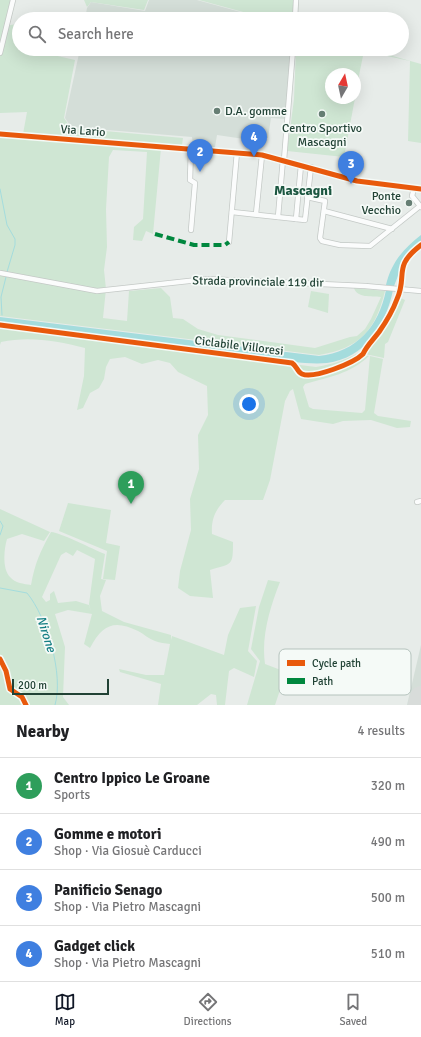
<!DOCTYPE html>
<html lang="en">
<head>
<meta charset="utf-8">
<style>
	body { margin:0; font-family:Signika,sans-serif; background:#f6f6f6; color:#202124 }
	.compass { position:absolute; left:325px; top:68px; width:36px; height:36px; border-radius:50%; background:#fff; box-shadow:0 4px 16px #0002; rotate:9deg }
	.scale { position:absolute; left:12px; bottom:10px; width:97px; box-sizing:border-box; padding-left:4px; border:2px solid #214235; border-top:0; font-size:11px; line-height:14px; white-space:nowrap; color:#214235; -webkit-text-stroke:3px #f5faf7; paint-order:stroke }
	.you { position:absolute; left:249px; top:404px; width:14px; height:14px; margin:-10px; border:3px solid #fff; border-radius:50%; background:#1a73e8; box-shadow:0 0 0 6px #1a73e833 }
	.badge { display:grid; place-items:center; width:26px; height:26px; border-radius:50%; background:#111827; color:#fff; font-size:13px; font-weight:700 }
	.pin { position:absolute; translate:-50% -33px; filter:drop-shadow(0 1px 2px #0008) }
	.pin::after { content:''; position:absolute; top:21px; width:14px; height:12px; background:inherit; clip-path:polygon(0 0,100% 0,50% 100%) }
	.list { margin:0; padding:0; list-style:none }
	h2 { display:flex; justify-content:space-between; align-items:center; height:52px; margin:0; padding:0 16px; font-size:17px }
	h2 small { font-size:13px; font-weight:400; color:#757577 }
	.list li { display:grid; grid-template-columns:26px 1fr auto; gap:12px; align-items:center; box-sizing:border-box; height:56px; padding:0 16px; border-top:1px solid #e0e0e0 }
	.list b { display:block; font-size:15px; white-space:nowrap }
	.list p { margin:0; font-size:13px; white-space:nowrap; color:#757577 }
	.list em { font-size:13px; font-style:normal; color:#757577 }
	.icon { flex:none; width:22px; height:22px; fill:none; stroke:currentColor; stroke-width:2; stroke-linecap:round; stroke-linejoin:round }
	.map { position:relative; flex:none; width:421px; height:705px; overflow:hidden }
	.search { position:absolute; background:#fff; box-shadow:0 4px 16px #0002; left:12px; right:12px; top:12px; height:44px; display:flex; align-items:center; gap:10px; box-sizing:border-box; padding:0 14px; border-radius:22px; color:#757577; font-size:15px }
	.sheet { height:276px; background:#fff }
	nav { display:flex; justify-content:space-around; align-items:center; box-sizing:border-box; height:56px; border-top:1px solid #e0e0e0; background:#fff; font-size:11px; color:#757577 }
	nav a { display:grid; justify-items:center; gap:2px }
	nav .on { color:#111827 }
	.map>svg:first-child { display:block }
	.built { fill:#d4ded8 }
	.green { fill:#cfe6d3; fill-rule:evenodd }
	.water { fill:#a4dcdd }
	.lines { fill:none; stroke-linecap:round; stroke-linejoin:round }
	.stream { stroke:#a4dcdd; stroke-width:1 }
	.runway { stroke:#d8dcda; stroke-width:22 }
	.minor-casing { stroke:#c4c9c6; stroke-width:6 }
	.minor { stroke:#fbfcfc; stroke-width:4.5 }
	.quiet { stroke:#00873e; stroke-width:4; stroke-dasharray:8 4; stroke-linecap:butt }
	.cycleway-casing { stroke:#f5faf7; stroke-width:8 }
	.cycleway { stroke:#e8590c; stroke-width:5 }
	.poi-dot { fill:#667e74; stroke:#f5faf7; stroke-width:1.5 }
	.labels { text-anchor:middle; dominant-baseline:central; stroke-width:3.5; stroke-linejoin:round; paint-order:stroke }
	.poi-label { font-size:12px; fill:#214235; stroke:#f5faf7; text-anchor:start }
	.street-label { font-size:12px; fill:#214235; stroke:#f5faf7 }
	.water-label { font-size:13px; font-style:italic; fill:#157f84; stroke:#f5faf7 }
	.quarter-label { font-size:14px; font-weight:bold; fill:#1b5640; stroke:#f5faf7 }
	.key { fill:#f5faf7; stroke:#b5c3bd; stroke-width:1 }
	.key-label { font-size:11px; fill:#214235 }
</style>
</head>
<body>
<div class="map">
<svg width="421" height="705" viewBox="0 0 421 705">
	<rect width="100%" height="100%" fill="#e7ece9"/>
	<g class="built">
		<polygon points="149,0 197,0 266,19 85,19 87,8 91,2 145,11"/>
		<polygon points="80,49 293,49 286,119 271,118 268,138 252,137 251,140 217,135 215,147 193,146 192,137 71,127 65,118"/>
		<polygon points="421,645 421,705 407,705"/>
	</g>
	<g class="green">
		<polygon points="0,0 13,0 7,22 10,25 19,24 19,49 50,49 49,54 75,60 64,118 71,128 183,138 182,145 23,134 27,112 0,113"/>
		<polygon points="84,0 148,0 144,10 91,2 87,7"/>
		<polygon points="199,0 294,0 293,19 269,19"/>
		<polygon points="296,49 368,49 421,64 421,143 408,141 410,61 364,51 355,95 355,74 331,74 331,98 355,98 344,157 287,151 289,135 292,132 290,130 294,99"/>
		<path d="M0,137L161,148L153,234L146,231L142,241L133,240L134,227L143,219L147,152L113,150L109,157L106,209L107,247L104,270L106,289L103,318L127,321L129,291L161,288L170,297L173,318L183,319L198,329L218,335L315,348L350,337L357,336L365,329L371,319L381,297C371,296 357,298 354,288L385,291C375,331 360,348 319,355L0,316Z"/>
		<polygon points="311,291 329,294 328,313 308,307"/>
		<path d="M401,298L405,300L388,342L385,344L384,358L365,354C368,345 377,340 382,332C390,321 394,309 401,298Z"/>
		<path d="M0,328L316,367C335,364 348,359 364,350L363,355L369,356C350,374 329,377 305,384L303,387L309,407L313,409L362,413L365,410L370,356L383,359L374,413L378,416L411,421L410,427L397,428L371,420L343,421L333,424L301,419L293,389L290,391L285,401L270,480L263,500H225C215,510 211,520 212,534L233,542C233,567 232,563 210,570L213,598L190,596L178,588L180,571L191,530L190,499L199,469L198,435L208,415L207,386L178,372L170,363L158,360L142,364L125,357L110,359L106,367L104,379L99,388L90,393L83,408L77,410L84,376L85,348C57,341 30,336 1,342L0,345Z"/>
		<polygon points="68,503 111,510 106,543 120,546 115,580 103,579 107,551 59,531"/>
		<path d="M0,509L50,532L44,541L22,534L7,539C4,549 2,569 10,577C15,583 24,584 31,585C35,563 40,552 51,532C62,533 92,549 105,554L101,579L106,580L100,596L102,611L124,622L171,635V640L172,636L224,655L228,635L240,608L256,606L248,651L257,661L254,677L234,668L229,671L225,705H217L216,695L211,694L197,705H158L161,684L120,672L119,669L146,675H164L170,644C165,643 160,643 155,641C149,639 144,634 138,631C114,619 102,625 90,648L84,644L92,614L68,610L55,614L65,647L63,697L69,705H0ZM77,550L95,559L89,604L91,612L89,605L76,601L58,603L54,591L50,594V600L46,602L42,597L61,555L66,552L73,556Z"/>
		<path d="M268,580L280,582C270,607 261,637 265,664L286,672L275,705H247L260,661L251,649L259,607Z"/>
	</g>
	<g class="water">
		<path d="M421,235V244L403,263L394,286L386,285C391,263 403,249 421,235Z"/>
		<path d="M386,290H393C386,325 365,358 327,363C316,364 304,363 293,362L0,324V317L319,356C357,352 379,326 386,290Z"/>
	</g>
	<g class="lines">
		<g class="stream">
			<polyline points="0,189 7,225 15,239 15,245 7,272"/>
			<polyline points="2,315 1,297 6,277"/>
			<polyline points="0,521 3,526 0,535"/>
			<path d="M0,588L27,593C47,617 64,675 55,705"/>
		</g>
		<polyline class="runway" points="419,705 421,697"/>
		<g class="minor-casing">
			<g id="minor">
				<polyline points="295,19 296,0"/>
				<polyline points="0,53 13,0"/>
				<polyline points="0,134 262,155 357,181 421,189"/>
				<polyline points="284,160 293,49"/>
				<polyline points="414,188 412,196 421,207"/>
				<polyline points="307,197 325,201 320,238 322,241 340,245 370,246 420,206"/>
				<polyline points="324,211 392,229"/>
				<polyline points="232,212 305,220 311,167"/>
				<polyline points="256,214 262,155"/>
				<polyline points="278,217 283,159"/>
				<polyline points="296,219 301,165"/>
				<polyline points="191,230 195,183 190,180 191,148"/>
				<polyline points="229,242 237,152"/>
				<polyline points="0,273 97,291 207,279 365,286 421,291"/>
				<polyline points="417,502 421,501"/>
			</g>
		</g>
		<use href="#minor" class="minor"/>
		<polyline class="quiet" points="155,234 194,245 225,245 229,242"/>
		<g class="cycleway-casing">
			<g id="cycleway">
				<polyline points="0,134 262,155 357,181 421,189"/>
				<path d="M0,325L292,363C297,366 297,372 302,374C314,379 354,363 363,354C367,345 373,340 379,332C386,322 393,310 397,299C408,275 392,267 421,245"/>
				<polyline points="0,659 6,671 10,689 22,697 26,705"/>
			</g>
		</g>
		<use href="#cycleway" class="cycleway"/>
	</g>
	<g class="poi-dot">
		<circle cx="217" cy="111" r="4"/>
		<circle cx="322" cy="114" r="4"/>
		<circle cx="409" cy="203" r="4"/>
	</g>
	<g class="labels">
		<g class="poi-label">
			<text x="225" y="111">D.A. gomme</text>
			<text x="322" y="128" text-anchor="middle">Centro Sportivo<tspan x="322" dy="14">Mascagni</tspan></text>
			<text x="401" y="196" text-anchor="end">Ponte<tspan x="401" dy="14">Vecchio</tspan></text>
		</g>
		<g class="street-label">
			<text transform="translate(83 131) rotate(4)">Via Lario</text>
			<text transform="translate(258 282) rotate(1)">Strada provinciale 119 dir</text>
			<text transform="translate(239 346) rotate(7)">Ciclabile Villoresi</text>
		</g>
		<g class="water-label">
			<text transform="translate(46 634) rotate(72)">Nirone</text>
		</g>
		<g class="quarter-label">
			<text x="303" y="190">Mascagni</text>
		</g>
	</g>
	<rect x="279" y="649" width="132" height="46" rx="6" class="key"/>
	<rect x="287" y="660" width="18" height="6" fill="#e8590c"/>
	<rect x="287" y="678" width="18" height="6" fill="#00873e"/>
	<g class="key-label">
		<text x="312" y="667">Cycle path</text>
		<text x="312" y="685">Path</text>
	</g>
</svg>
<svg class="compass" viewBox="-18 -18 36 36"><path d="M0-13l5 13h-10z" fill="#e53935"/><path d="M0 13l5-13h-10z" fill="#757577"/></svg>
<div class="scale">200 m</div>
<div class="you"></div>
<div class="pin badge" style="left:131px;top:504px;background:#2e9e5b">1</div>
<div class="pin badge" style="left:200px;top:172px;background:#3f7fe0">2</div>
<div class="pin badge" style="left:351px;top:184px;background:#3f7fe0">3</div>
<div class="pin badge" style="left:254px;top:157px;background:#3f7fe0">4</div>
<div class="search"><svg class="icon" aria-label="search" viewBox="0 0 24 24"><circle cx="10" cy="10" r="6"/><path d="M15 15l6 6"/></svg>Search here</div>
</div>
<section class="sheet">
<h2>Nearby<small>4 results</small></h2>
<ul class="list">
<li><span class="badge" style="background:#2e9e5b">1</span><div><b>Centro Ippico Le Groane</b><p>Sports</p></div><em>320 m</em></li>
<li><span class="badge" style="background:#3f7fe0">2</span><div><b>Gomme e motori</b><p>Shop · Via Giosuè Carducci</p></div><em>490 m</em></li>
<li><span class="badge" style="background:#3f7fe0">3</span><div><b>Panificio Senago</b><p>Shop · Via Pietro Mascagni</p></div><em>500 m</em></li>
<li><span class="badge" style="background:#3f7fe0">4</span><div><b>Gadget click</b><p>Shop · Via Pietro Mascagni</p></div><em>510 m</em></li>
</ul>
</section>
<nav>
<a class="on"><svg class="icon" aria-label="map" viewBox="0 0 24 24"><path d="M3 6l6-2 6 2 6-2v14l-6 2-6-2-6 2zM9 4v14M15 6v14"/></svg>Map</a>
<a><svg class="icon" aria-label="directions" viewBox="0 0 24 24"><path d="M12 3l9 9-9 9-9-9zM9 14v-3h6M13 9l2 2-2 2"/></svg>Directions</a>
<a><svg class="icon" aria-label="saved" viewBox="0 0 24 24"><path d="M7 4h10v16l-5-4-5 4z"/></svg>Saved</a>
</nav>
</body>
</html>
